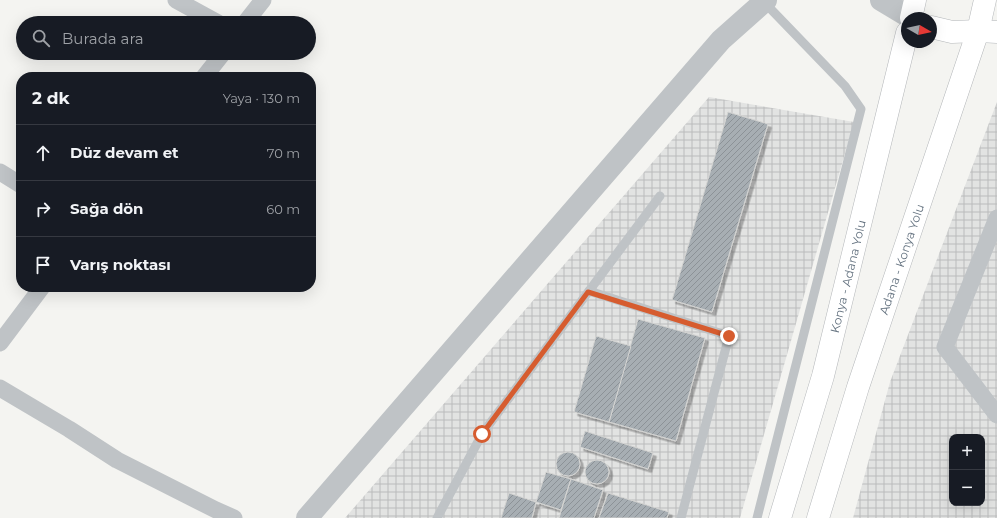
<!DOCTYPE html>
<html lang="tr">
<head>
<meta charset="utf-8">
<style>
	body { margin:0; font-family:Montserrat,sans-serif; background:#242831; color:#f1f3f6 }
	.controls { position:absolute; right:12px; bottom:12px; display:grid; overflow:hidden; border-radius:8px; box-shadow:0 4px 16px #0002 }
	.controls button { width:36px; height:36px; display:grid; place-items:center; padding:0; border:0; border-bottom:1px solid #363941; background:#171b24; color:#f1f3f6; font:20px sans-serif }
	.compass { position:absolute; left:901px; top:12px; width:36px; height:36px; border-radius:50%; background:#171b24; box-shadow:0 4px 16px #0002; rotate:99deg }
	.stop { position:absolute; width:12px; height:12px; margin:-9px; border:3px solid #d65c2f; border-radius:50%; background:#fff }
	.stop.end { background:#d65c2f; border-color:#fff; box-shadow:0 1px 4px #0008 }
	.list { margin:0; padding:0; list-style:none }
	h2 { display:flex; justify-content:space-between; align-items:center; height:52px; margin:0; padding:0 16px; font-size:17px }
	h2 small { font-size:13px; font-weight:400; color:#9ea1a6 }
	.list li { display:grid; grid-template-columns:26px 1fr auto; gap:12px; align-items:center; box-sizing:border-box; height:56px; padding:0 16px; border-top:1px solid #363941 }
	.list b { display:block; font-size:15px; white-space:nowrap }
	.list em { font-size:13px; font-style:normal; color:#9ea1a6 }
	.icon { flex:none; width:22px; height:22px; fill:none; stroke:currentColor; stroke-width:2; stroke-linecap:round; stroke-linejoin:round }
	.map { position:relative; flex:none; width:997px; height:518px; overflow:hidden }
	.search { position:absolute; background:#171b24; box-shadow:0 4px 16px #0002; left:16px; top:16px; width:300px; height:44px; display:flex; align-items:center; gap:10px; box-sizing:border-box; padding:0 14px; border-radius:22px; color:#9ea1a6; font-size:15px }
	.panel { position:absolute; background:#171b24; box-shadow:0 4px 16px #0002; left:16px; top:72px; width:300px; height:220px; border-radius:16px }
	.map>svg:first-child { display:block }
	.industrial { fill:url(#industrial-grid); fill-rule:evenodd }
	.building { fill:url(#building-hatch); stroke:#d5d5d3; filter:url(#shadow) }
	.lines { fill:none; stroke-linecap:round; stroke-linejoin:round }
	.secondary-casing { stroke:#b2b6ba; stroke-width:23 }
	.trunk-casing { stroke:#b4b7ba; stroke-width:23 }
	.service { stroke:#bfc3c6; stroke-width:9 }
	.minor { stroke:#bfc3c6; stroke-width:17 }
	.tertiary { stroke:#bfc3c6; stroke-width:22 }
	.secondary { stroke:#fff; stroke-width:22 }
	.trunk { stroke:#fff; stroke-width:22 }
	.route { stroke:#d65c2f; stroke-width:5 }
	.labels { text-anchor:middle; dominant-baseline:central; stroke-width:4; stroke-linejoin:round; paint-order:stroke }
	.street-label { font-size:12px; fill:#657380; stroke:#fff }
</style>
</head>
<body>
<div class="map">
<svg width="997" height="518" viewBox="0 0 997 518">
	<defs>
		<pattern id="industrial-grid" width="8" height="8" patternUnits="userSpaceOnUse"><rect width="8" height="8" fill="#e2e3e2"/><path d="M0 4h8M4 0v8" fill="none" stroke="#bbbcbc"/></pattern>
		<pattern id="building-hatch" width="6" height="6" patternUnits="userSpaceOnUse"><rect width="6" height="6" fill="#a7aeb3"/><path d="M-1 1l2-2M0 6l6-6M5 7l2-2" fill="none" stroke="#8c9297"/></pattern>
		<filter id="shadow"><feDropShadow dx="3.5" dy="3.5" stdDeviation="0" flood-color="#0004"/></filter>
	</defs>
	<rect width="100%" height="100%" fill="#f4f4f1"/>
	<g class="industrial">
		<polygon points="709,97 854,122 740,518 345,518"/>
		<path d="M997,102V518H853L890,382ZM952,437H982V503H952Z"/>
	</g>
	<g class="building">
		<polygon points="728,112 768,124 712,312 672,300"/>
		<polygon points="638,319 705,338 676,441 609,422"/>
		<polygon points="596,336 631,346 609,422 574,412"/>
		<polygon points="585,431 653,453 648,469 580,447"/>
		<circle cx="568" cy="464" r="12"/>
		<circle cx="597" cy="472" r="12"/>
		<polygon points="546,472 571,479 561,510 536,502"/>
		<polygon points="571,479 603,490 594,518 559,518"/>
		<polygon points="509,493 536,502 532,518 501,518"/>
		<polygon points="608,493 669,512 667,518 599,518"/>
	</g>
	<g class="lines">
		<g class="secondary-casing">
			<polyline id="secondary" points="978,31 997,32"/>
		</g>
		<g class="trunk-casing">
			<g id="trunk">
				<polyline points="911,18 915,0"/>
				<polyline points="931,27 952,32 978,31"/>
				<path id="s1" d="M780,518L823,376L907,33"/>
				<path id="s2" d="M818,518L858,387L978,31L985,0"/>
			</g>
		</g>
		<g class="service">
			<polyline points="589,291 729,336 681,518"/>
			<polyline points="437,518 482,434 660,196"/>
			<polyline points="757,518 861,109 845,86 764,2"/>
		</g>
		<g class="minor">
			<polyline points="176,0 218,23"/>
			<polyline points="245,23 263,0"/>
			<polyline points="204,77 223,53"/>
			<polyline points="0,172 21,185"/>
			<polyline points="997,218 945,347 997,415"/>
			<polyline points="0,343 42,287"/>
			<polyline points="0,388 69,429 117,460 216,510 234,518"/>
		</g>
		<g class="tertiary">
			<polyline points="881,0 911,18"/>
			<polyline points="307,518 721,40 766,0"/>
		</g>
		<use href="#secondary" class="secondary"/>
		<use href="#trunk" class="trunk"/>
	</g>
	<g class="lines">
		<polyline class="route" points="482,434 588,292 729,336"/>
	</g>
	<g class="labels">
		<g class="street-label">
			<text stroke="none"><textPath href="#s2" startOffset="272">Adana - Konya Yolu</textPath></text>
			<text stroke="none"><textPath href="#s1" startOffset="251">Konya - Adana Yolu</textPath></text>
		</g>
	</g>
</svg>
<div class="controls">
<button>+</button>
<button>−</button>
</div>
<svg class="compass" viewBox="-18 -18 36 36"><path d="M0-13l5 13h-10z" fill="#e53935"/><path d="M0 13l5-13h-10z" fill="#9ea1a6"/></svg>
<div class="stop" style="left:482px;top:434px"></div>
<div class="stop end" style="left:729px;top:336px"></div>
<div class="search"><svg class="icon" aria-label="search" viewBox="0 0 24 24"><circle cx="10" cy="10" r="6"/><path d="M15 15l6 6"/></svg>Burada ara</div>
<section class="panel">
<h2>2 dk<small>Yaya · 130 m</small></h2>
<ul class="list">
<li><svg class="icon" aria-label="ahead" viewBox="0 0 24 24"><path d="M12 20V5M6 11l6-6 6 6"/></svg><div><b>Düz devam et</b></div><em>70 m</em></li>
<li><svg class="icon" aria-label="right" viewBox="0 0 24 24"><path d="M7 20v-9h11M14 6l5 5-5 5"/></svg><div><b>Sağa dön</b></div><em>60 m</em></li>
<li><svg class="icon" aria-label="arrive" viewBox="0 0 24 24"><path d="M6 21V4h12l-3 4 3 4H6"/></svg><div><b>Varış noktası</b></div></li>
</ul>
</section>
</div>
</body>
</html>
